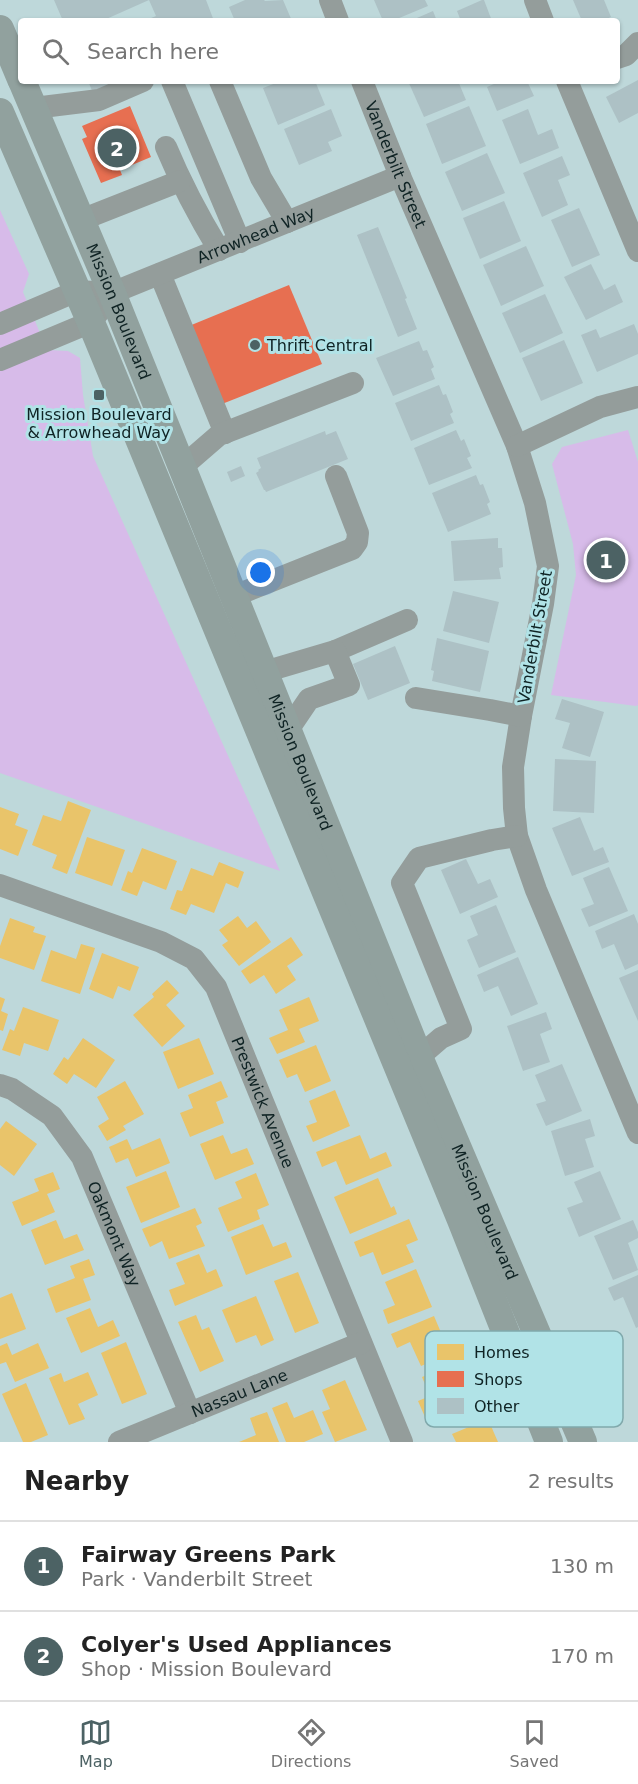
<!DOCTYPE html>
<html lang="en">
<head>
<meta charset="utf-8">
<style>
	body { margin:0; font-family:"DejaVu Sans",sans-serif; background:#f6f6f6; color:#222 }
	.you { position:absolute; left:261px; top:573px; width:21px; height:21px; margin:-15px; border:4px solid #fff; border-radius:50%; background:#1a73e8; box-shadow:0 0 0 9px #1a73e833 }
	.badge { display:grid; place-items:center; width:39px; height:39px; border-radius:50%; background:#4c6264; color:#fff; font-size:20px; font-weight:700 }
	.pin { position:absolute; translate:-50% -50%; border:3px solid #fff; box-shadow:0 2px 6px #0006 }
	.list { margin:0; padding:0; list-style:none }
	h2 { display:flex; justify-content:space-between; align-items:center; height:78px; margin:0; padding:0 24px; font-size:26px }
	h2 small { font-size:20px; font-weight:400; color:#767676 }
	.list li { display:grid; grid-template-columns:39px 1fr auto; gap:18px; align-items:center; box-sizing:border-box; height:90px; padding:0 24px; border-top:2px solid #e0e0e0 }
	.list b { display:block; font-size:22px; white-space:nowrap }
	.list p { margin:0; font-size:20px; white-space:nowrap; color:#767676 }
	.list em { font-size:20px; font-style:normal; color:#767676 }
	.icon { flex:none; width:33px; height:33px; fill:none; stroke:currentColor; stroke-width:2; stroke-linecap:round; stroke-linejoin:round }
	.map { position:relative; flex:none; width:638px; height:1442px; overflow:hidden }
	.search { position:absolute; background:#fff; box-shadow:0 2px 4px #0004; left:18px; right:18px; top:18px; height:66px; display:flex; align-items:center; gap:15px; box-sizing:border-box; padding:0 21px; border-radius:6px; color:#767676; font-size:22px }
	.sheet { height:258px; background:#fff }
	nav { display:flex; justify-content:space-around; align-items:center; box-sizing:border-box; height:84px; border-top:2px solid #e0e0e0; background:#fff; font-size:16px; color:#767676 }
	nav a { display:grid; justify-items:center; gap:3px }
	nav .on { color:#4c6264 }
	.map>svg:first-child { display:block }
	.green { fill:#d7bbe9 }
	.homes { fill:#e9c46a }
	.shops { fill:#e76f51 }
	.building { fill:#adc1c5 }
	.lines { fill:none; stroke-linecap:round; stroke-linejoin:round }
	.minor { stroke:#949d9b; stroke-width:22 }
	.major { stroke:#91a19e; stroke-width:28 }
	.poi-dot { fill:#4c6264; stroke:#b1e3e7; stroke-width:2 }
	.labels { text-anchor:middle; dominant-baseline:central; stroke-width:6; stroke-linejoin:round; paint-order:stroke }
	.street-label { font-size:16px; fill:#0f2324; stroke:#b1e3e7 }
	.poi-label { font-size:16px; fill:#0f2324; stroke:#b1e3e7; text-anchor:start }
	.key { fill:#b1e3e7; stroke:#80a9ac; stroke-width:1.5 }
	.key-label { font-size:16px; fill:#0f2324 }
</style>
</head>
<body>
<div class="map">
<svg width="638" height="1442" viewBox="0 0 638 1442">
	<rect width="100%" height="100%" fill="#bed8da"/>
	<g class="green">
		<polygon points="0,210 29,274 23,292 47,350 68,351 80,358 83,395 93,456 280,871 0,773"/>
		<polygon points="628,430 638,462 638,705 636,706 551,695 576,575 573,544 552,464 562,447"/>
	</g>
	<g class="homes">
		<polygon points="68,801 91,810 67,874 52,868 57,855 32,845 43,815 61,821"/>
		<polygon points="0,807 19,814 15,825 28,830 18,856 0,849"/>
		<polygon points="87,837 125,850 112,886 75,873"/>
		<polygon points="142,848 177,861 166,890 143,881 137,896 121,890 128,871 132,873"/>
		<polygon points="219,862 244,872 238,888 226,883 214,913 191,904 186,915 170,909 177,890 182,891 191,868 213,876"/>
		<polygon points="238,916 247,928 256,921 271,942 239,966 222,945 228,941 219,930"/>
		<polygon points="10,918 35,927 33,932 46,936 34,970 0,958 0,946"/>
		<polygon points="291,937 303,955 287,966 296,980 276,994 264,975 250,984 241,971"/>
		<polygon points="81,944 95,948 80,994 41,981 51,950 76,959"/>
		<polygon points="102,953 139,967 130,991 118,986 113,999 89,989"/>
		<polygon points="167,980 179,993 166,1005 185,1026 162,1047 133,1015 154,997 152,994"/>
		<polygon points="0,997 5,999 1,1011 8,1014 3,1031 0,1030"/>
		<polygon points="309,997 319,1021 299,1029 305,1042 277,1054 269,1038 288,1030 279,1010"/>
		<polygon points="23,1007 59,1020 48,1051 24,1043 20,1056 2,1050 10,1029 14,1031"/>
		<polygon points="83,1038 115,1060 96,1088 74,1074 67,1084 53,1074 64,1057 68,1060"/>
		<polygon points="199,1038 214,1074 178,1089 163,1052"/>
		<polygon points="316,1045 331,1081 305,1092 297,1074 287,1078 279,1060"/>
		<polygon points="125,1081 144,1114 123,1126 126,1130 107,1141 98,1126 109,1119 97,1097"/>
		<polygon points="221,1081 228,1097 216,1102 224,1123 190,1137 180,1113 193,1108 188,1095"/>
		<polygon points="335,1090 350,1126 313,1142 306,1126 317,1122 309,1101"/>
		<polygon points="6,1121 37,1144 14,1176 0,1165 0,1129"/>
		<polygon points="223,1135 231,1154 247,1148 254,1164 215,1180 200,1144"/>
		<polygon points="360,1135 370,1159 386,1152 392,1166 346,1185 336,1161 322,1167 316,1152"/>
		<polygon points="160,1138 170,1163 136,1177 128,1158 116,1163 109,1147 127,1139 132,1150"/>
		<polygon points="166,1171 180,1207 141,1223 126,1187"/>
		<polygon points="53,1172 60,1189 47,1194 55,1212 22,1226 12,1202 39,1191 34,1179"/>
		<polygon points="256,1173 269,1205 257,1210 260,1219 228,1232 218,1208 242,1198 235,1182"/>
		<polygon points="378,1178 391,1208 394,1206 397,1214 350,1234 334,1197"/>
		<polygon points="195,1208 202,1223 196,1226 205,1246 169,1259 162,1241 150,1247 142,1229"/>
		<polygon points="409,1219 418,1240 406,1245 414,1262 382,1275 373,1252 360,1257 354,1242"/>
		<polygon points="56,1220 64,1239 77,1234 84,1250 45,1265 31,1230"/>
		<polygon points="263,1224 273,1247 286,1242 292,1257 246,1275 231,1237"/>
		<polygon points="199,1254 207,1273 216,1269 223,1286 175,1306 169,1290 185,1284 176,1263"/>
		<polygon points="89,1259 95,1275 83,1279 91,1300 56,1313 47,1289 75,1278 70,1266"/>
		<polygon points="416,1269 432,1307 388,1324 383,1310 395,1305 385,1282"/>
		<polygon points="298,1272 319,1323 295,1333 274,1281"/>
		<polygon points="12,1293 26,1329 0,1339 0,1298"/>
		<polygon points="256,1296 274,1340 261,1346 256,1335 236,1343 222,1310"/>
		<polygon points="90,1308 98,1327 113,1320 120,1336 81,1353 66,1318"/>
		<polygon points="196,1315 202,1330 209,1327 224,1361 200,1372 178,1322"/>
		<polygon points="434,1316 450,1354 421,1366 410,1342 397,1348 391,1334"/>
		<polygon points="126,1342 147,1394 122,1404 101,1353"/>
		<polygon points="7,1343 12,1355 38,1343 49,1368 15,1382 6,1362 0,1364 0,1346"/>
		<polygon points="456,1363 471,1398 425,1417 418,1401 430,1396 422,1377"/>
		<polygon points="88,1372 98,1395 78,1404 85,1419 69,1425 49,1378 61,1373 64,1382"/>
		<polygon points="345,1380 367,1430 335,1442 322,1412 330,1409 322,1390"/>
		<polygon points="26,1383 48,1435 31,1442 23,1442 2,1394"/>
		<polygon points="287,1402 294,1418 313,1410 323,1434 304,1442 286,1442 272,1408"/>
		<polygon points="267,1412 279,1442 239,1442 256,1435 250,1418"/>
		<polygon points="488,1419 498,1442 456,1442 452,1434"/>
	</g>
	<g class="shops">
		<polygon points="130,106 151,157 120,170 122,175 101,183 82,139 87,137 82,126"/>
		<polygon points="289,285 322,364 222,404 189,326"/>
	</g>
	<g class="building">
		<polygon points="54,0 206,0 214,21 144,21 156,16 149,0 104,20 104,21 63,21"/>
		<polygon points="245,0 264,0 265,1 283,0 292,21 235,21 229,7"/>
		<polygon points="374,0 425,0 428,6 392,21 383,21"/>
		<polygon points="482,0 484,0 492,21 461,21 457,11"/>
		<polygon points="573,0 604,0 611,17 602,21 582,21"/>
		<polygon points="433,11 437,21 410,21"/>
		<polygon points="638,80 638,113 619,123 606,97"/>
		<polygon points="88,81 121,81 93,93"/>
		<polygon points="281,81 299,81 300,82 315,81 325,105 278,125 263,88"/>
		<polygon points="408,81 458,81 466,100 424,117"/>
		<polygon points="495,81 527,81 534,96 497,111 487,87 496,83"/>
		<polygon points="469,106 486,146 442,164 426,124"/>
		<polygon points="331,109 342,136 328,142 332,151 299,165 284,129"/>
		<polygon points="528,109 538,135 552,129 559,148 520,164 502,120"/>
		<polygon points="487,153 505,193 462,211 445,172"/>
		<polygon points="562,156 570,175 558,180 568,205 542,217 523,173"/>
		<polygon points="504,201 521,241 480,259 463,218"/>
		<polygon points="579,208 600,255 572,267 551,220"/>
		<polygon points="378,227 407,298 405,299 417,329 398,337 357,235"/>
		<polygon points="526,246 544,286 501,306 483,265"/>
		<polygon points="591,264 604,290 615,284 623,302 586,320 564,277"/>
		<polygon points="545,294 563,333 520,353 502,313"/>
		<polygon points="634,324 638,334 638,354 597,372 581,335 596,329 600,338"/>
		<polygon points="564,340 583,383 541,401 522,358"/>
		<polygon points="419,341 423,351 427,350 434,367 431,369 435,379 393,396 376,358"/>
		<polygon points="439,385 443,395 446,394 453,412 450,414 454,423 411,441 395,403"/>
		<polygon points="456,430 461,441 464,439 471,456 467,458 472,468 429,485 414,448"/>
		<polygon points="325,431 326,435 336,431 348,459 266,492 265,490 264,490 256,473 259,471 258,470 261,468 257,458"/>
		<polygon points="241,466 245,476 231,482 227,472"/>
		<polygon points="476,475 480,485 483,484 490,502 487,504 491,514 448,532 432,493"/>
		<polygon points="498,538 498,548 502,548 503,567 499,568 501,579 454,581 451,541"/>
		<polygon points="453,591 499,602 489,643 443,631"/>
		<polygon points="437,638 489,651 480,692 432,681 434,671 431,670"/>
		<polygon points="395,646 410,683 368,700 353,664"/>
		<polygon points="562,699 604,712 590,757 562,748 570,723 555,719"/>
		<polygon points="555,759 596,761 594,813 553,811"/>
		<polygon points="580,817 594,851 603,847 609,862 572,876 552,828"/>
		<polygon points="466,859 478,884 490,879 498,897 460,914 441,870"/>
		<polygon points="609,867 628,911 589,927 581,909 594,904 583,878"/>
		<polygon points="496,905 516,952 479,968 467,940 478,935 470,916"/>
		<polygon points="634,914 638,924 638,964 625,970 614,944 602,949 595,931"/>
		<polygon points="518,957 538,1004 511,1016 498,986 484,992 477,975"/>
		<polygon points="638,970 638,1021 619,978"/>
		<polygon points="546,1012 552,1029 540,1034 550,1062 523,1071 507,1026"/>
		<polygon points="562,1064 582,1111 546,1126 536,1104 546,1101 535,1075"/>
		<polygon points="590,1119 595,1136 585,1139 594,1167 565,1176 551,1131"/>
		<polygon points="600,1171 621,1219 579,1237 567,1208 583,1202 574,1182"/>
		<polygon points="633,1220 638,1232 638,1238 628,1243 638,1270 613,1280 594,1236"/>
		<polygon points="638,1275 638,1327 636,1328 623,1297 614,1301 608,1288"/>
	</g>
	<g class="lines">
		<g class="minor">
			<polyline points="330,0 338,21"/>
			<polyline points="535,0 543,21"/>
			<polyline points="617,58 626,55 638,43"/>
			<polyline points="172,81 240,242"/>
			<polyline points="220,81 261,178 287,222"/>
			<path id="s1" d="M362,81L400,176L517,446L535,503L548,566L543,604L521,716L513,767L514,808L517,836L536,890L638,1133"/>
			<polyline points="567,81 638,251"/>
			<polyline points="34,108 99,100 143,81"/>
			<path d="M166,147C181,183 199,217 219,250"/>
			<polyline points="81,220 180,181"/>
			<polyline points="160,274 225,433"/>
			<path id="s2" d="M0,324L77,291L112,293L400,176"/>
			<polyline points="0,360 91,322 101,309"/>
			<polyline points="517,446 600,407 638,397"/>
			<polyline points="182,467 219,435 353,383"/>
			<polyline points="234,596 352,549 357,542 358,533 336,476"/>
			<polyline points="335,651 407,620"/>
			<polyline points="264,672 335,651 349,685 309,699 288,730"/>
			<polyline points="416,698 490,710 521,716"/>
			<path id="s3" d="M0,885L161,942L194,959L216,987L402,1442"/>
			<polyline points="419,1057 441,1038 461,1029 402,883 419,858 492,840 517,836"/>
			<path id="s4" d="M0,1085L12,1089L52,1116L82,1157L190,1413"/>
			<path id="s5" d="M119,1442L361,1343"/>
		</g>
		<g class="major">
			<polyline points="0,29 21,79"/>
			<path id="s6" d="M22,81L112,293L419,1057L583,1442"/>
			<polyline points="0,112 95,332 461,1220 549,1442"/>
		</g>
	</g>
	<g class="poi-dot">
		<circle cx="255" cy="345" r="6"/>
		<rect x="93" y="389" width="12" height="12" rx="3"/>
	</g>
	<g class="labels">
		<g class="street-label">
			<text stroke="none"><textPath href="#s1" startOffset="90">Vanderbilt Street</textPath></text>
			<text stroke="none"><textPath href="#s2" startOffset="274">Arrowhead Way</textPath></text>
			<text stroke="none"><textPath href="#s6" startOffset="250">Mission Boulevard</textPath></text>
			<text transform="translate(535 637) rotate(-80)">Vanderbilt Street</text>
			<text stroke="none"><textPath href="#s6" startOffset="736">Mission Boulevard</textPath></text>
			<text stroke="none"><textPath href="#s3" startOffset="368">Prestwick Avenue</textPath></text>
			<text stroke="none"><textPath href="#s6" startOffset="1222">Mission Boulevard</textPath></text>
			<text stroke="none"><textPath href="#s4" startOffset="195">Oakmont Way</textPath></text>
			<text stroke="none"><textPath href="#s5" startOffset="130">Nassau Lane</textPath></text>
		</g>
		<g class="poi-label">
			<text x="267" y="345">Thrift Central</text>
			<text x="99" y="414" text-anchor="middle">Mission Boulevard<tspan x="99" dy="18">&amp; Arrowhead Way</tspan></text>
		</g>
	</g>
	<rect x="425" y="1331" width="198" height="96" rx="9" class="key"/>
	<rect x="437" y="1344" width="27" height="16" fill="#e9c46a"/>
	<rect x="437" y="1371" width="27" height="16" fill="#e76f51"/>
	<rect x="437" y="1398" width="27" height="16" fill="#adc1c5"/>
	<g class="key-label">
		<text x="474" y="1358">Homes</text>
		<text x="474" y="1385">Shops</text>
		<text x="474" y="1412">Other</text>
	</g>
</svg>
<div class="you"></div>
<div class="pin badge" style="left:606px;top:560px">1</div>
<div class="pin badge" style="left:117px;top:148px">2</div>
<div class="search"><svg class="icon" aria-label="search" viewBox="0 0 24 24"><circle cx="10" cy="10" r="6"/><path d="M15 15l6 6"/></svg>Search here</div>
</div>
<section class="sheet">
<h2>Nearby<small>2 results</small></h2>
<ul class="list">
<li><span class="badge">1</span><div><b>Fairway Greens Park</b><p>Park · Vanderbilt Street</p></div><em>130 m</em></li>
<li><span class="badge">2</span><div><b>Colyer's Used Appliances</b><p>Shop · Mission Boulevard</p></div><em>170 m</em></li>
</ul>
</section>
<nav>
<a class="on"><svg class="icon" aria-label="map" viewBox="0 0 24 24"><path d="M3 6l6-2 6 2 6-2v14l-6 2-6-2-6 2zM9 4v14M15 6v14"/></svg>Map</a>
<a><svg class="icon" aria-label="directions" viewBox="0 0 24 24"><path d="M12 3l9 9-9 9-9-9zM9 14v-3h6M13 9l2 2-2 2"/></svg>Directions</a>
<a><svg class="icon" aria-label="saved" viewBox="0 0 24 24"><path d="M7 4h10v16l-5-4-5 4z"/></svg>Saved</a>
</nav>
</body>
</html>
